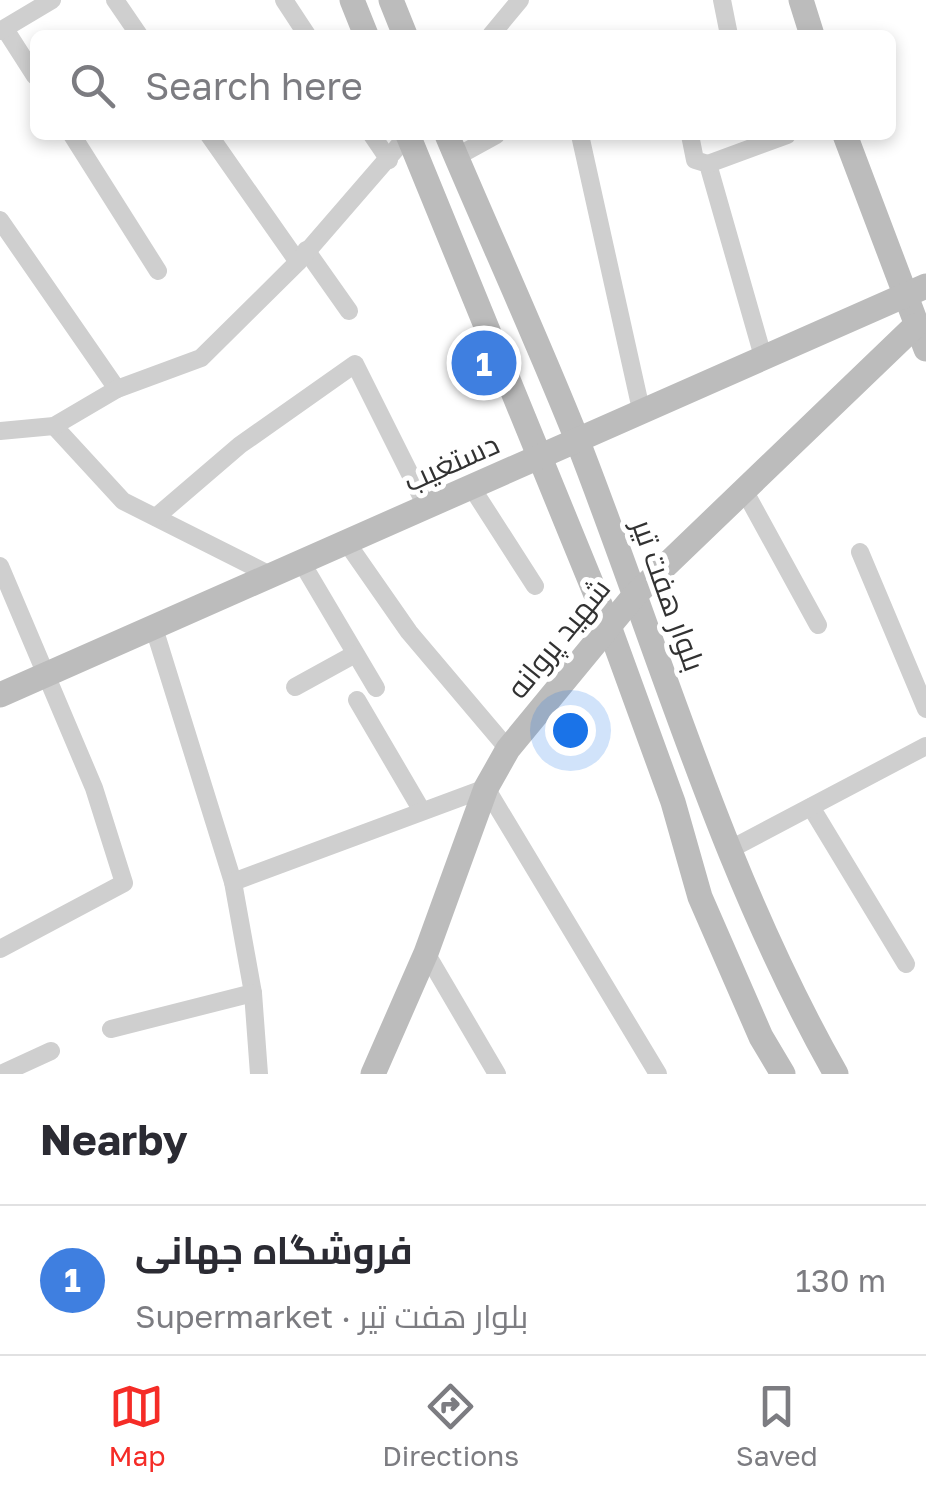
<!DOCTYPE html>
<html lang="en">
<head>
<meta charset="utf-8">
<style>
	body { margin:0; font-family:"Golos Text",Cairo,sans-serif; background:#f2f2f3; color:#2b2b33 }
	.you { position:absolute; left:570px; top:730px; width:35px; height:35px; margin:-25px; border:8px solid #fff; border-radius:50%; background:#1a73e8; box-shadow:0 0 0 15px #1a73e833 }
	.badge { display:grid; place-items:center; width:65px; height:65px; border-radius:50%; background:#f52c27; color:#fff; font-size:32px; font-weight:700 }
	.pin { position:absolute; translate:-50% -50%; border:5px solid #fff; box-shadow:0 2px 10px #0006 }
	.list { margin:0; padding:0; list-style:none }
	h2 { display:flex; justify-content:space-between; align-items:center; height:130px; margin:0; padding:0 40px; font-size:42px }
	h2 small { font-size:32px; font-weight:400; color:#7c7c81 }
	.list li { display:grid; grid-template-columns:65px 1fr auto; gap:30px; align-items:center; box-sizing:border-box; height:150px; padding:0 40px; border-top:2px solid #e1e1e2 }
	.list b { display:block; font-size:38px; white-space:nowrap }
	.list p { margin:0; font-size:32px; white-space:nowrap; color:#7c7c81 }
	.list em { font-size:32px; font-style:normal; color:#7c7c81 }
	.icon { flex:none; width:55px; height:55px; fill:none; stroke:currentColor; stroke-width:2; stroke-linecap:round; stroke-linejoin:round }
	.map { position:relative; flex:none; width:926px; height:1074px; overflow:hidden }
	.search { position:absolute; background:#fff; box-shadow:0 5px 15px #0003; left:30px; right:30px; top:30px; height:110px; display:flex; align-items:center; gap:25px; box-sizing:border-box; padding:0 35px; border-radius:15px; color:#7c7c81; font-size:38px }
	.sheet { height:280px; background:#fff }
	nav { display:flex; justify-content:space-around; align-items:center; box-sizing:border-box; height:140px; border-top:2px solid #e1e1e2; background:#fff; font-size:28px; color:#7c7c81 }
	nav a { display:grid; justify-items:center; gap:5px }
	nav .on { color:#f52c27 }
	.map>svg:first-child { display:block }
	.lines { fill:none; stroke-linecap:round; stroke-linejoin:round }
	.street { stroke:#cfcfcf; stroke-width:18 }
	.secondary { stroke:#bcbcbc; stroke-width:25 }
	.labels { text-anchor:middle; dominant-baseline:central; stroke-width:10; stroke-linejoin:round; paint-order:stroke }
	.street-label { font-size:30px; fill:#323232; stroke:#fff }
</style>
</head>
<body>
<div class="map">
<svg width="926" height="1074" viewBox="0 0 926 1074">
	<rect width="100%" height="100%" fill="#fff"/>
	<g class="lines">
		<g class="street">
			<polyline points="115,0 139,35"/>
			<polyline points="284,0 307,35"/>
			<polyline points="722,0 729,35"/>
			<polyline points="5,29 35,76"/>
			<polyline points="0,31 52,0"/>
			<polyline points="491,35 520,0"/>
			<polyline points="72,135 158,271"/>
			<polyline points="209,135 298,262"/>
			<polyline points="372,135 389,160"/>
			<polyline points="580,135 642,414"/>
			<polyline points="690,135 695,160 708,164 764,360"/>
			<polyline points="456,157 496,135"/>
			<polyline points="708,164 787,135"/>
			<polyline points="0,220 117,389"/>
			<polyline points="306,250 349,311"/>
			<polyline points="54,426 123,501 272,576"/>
			<polyline points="0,431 54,426 117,389 201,358 298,262 408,135"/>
			<polyline points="472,488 535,586"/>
			<polyline points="744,490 818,625"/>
			<polyline points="156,517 240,445 355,364 427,508"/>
			<polyline points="347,543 409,632 508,749"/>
			<polyline points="860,552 926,709"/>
			<polyline points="302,563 376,688"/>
			<polyline points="0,566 94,788 124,883 0,949"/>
			<polyline points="154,628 233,882 253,993 259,1074"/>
			<polyline points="295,687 355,654"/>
			<polyline points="357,700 422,811"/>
			<polyline points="811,807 906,964"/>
			<polyline points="727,851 926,746"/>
			<polyline points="233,882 486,788 658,1074"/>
			<polyline points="426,953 497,1074"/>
			<polyline points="111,1029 253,993"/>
			<polyline points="1,1074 51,1051"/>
		</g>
		<g class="secondary">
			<polyline points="352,0 366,35"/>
			<polyline points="391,0 405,35"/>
			<polyline points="801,0 812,35"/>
			<polyline points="408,135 610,629 673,802 700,897 761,1037 783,1074"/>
			<path d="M447,135C490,237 537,339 578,442C661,655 723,875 836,1074"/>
			<polyline points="845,135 926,349"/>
			<polyline points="0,695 926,286"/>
			<polyline points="373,1074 426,953 486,788 508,749 634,596 915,326"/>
		</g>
	</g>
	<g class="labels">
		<g class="street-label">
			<text transform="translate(451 462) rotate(-24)">دستغیب</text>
			<text transform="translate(669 595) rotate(70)">بلوار هفت تیر</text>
			<text transform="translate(558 638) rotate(-51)">شهید پروانه</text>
		</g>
	</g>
</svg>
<div class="you"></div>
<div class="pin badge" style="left:484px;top:363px;background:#3f7fe0">1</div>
<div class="search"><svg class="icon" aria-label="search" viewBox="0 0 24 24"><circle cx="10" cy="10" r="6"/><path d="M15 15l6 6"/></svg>Search here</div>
</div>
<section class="sheet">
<h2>Nearby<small></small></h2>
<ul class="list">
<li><span class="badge" style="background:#3f7fe0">1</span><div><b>فروشگاه جهانی</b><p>Supermarket · بلوار هفت تیر</p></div><em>130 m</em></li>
</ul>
</section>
<nav>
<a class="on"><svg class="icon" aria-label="map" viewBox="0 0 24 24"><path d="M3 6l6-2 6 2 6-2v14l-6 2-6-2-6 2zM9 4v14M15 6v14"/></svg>Map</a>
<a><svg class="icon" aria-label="directions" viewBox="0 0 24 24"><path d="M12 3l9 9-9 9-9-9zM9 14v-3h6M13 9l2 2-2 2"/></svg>Directions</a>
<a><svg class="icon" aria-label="saved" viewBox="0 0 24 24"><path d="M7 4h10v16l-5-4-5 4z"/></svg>Saved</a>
</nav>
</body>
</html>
